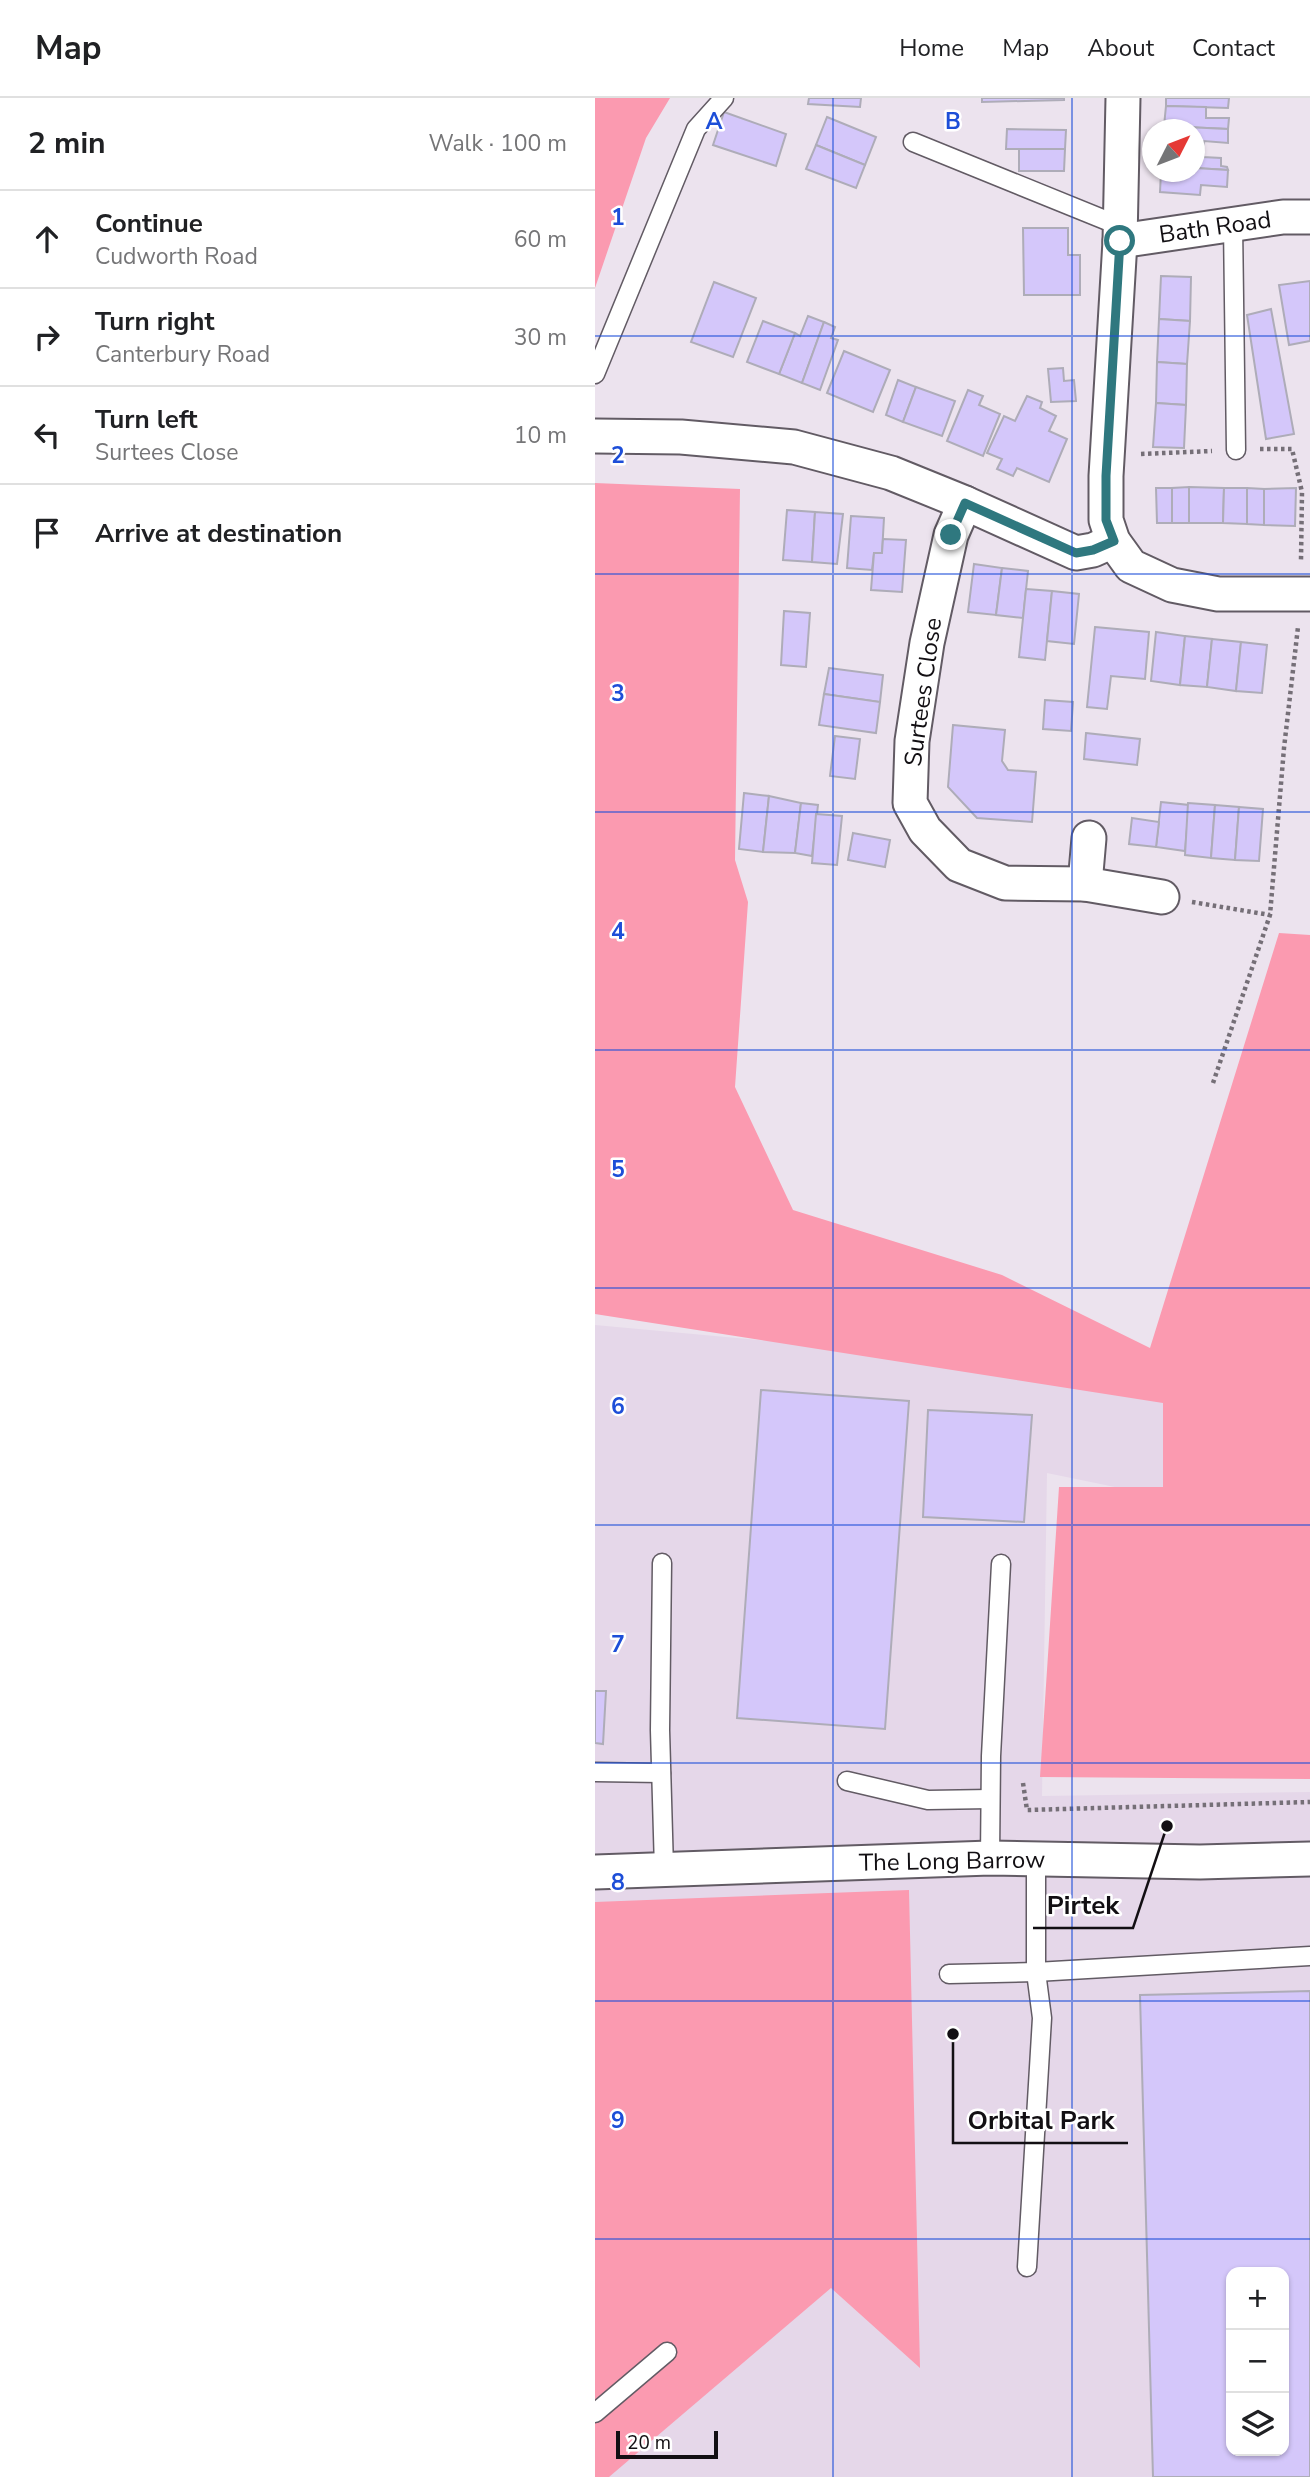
<!DOCTYPE html>
<html lang="en">
<head>
<meta charset="utf-8">
<style>
	body { margin:0; font-family:"Nunito Sans",sans-serif; background:#f6f6f6; color:#202124 }
	.controls { position:absolute; right:21px; bottom:21px; display:grid; overflow:hidden; border-radius:14px; box-shadow:0 2px 5px #0004 }
	.controls button { width:63px; height:63px; display:grid; place-items:center; padding:0; border:0; border-bottom:2px solid #e0e0e0; background:#fff; color:#202124; font:35px sans-serif }
	.compass { position:absolute; left:547px; top:21px; width:63px; height:63px; border-radius:50%; background:#fff; box-shadow:0 2px 5px #0004; rotate:48deg }
	.scale { position:absolute; left:21px; bottom:18px; width:102px; box-sizing:border-box; padding-left:7px; border:4px solid #120f13; border-top:0; font-size:19px; line-height:24px; white-space:nowrap; color:#120f13; -webkit-text-stroke:5px #fff; paint-order:stroke }
	.stop { position:absolute; width:21px; height:21px; margin:-16px; border:5px solid #2f787f; border-radius:50%; background:#fff }
	.stop.end { background:#2f787f; border-color:#fff; box-shadow:0 2px 7px #0008 }
	.list { margin:0; padding:0; list-style:none }
	h2 { display:flex; justify-content:space-between; align-items:center; height:91px; margin:0; padding:0 28px; font-size:30px }
	h2 small { font-size:23px; font-weight:400; color:#757577 }
	.list li { display:grid; grid-template-columns:46px 1fr auto; gap:21px; align-items:center; box-sizing:border-box; height:98px; padding:0 28px; border-top:2px solid #e0e0e0 }
	.list b { display:block; font-size:26px; white-space:nowrap }
	.list p { margin:0; font-size:23px; white-space:nowrap; color:#757577 }
	.list em { font-size:23px; font-style:normal; color:#757577 }
	.icon { flex:none; width:38px; height:38px; fill:none; stroke:currentColor; stroke-width:2; stroke-linecap:round; stroke-linejoin:round }
	.map { position:relative; flex:none; width:715px; height:2379px; overflow:hidden }
	header { display:flex; align-items:center; gap:42px; box-sizing:border-box; height:98px; padding:0 35px; background:#fff; border-bottom:2px solid #e0e0e0 }
	header strong { font-size:33px }
	nav { display:flex; gap:38px; margin-inline-start:auto; font-size:24px }
	main { display:flex }
	aside { flex:1; background:#fff }
	.map>svg:first-child { display:block }
	.built { fill:#e5d7e9; fill-rule:evenodd }
	.green { fill:#fb9ab0 }
	.building { fill:#d4c7fa; stroke:#aeacb8; stroke-width:2; fill-rule:evenodd }
	.lines { fill:none; stroke-linecap:round; stroke-linejoin:round }
	.lane-casing { stroke:#625b64; stroke-width:21 }
	.street-casing { stroke:#625b64; stroke-width:37 }
	.path { stroke:#756f77; stroke-width:4.5; stroke-dasharray:3.5 3.5; stroke-linecap:butt }
	.lane { stroke:#fff; stroke-width:18 }
	.street { stroke:#fff; stroke-width:33 }
	.route { stroke:#2f787f; stroke-width:9 }
	.grid { fill:none; stroke:#1d4ed8; stroke-width:2; stroke-opacity:0.55 }
	.labels { text-anchor:middle; dominant-baseline:central; stroke-width:5; stroke-linejoin:round; paint-order:stroke }
	.street-label { font-size:24px; fill:#120f13; stroke:#fff }
	.grid-label { font-size:23px; text-anchor:middle; font-weight:bold; fill:#1d4ed8; stroke:#fff; stroke-width:5; stroke-linejoin:round; paint-order:stroke }
	.leader { fill:none; stroke:#120f13; stroke-width:2.5 }
	.callout-dot { fill:#120f13; stroke:#fff; stroke-width:2.5 }
	.callout-label { font-size:26px; text-anchor:middle; font-weight:bold; fill:#120f13; stroke:#fff; stroke-width:5; stroke-linejoin:round; paint-order:stroke }
</style>
</head>
<body>
<header>
<strong>Map</strong>
<nav><a>Home</a><a>Map</a><a>About</a><a>Contact</a></nav>
</header>
<main>
<aside>
<h2>2 min<small>Walk · 100 m</small></h2>
<ul class="list">
<li><svg class="icon" aria-label="ahead" viewBox="0 0 24 24"><path d="M12 20V5M6 11l6-6 6 6"/></svg><div><b>Continue</b><p>Cudworth Road</p></div><em>60 m</em></li>
<li><svg class="icon" aria-label="right" viewBox="0 0 24 24"><path d="M7 20v-9h11M14 6l5 5-5 5"/></svg><div><b>Turn right</b><p>Canterbury Road</p></div><em>30 m</em></li>
<li><svg class="icon" aria-label="left" viewBox="0 0 24 24"><path d="M17 20v-9H6M10 6l-5 5 5 5"/></svg><div><b>Turn left</b><p>Surtees Close</p></div><em>10 m</em></li>
<li><svg class="icon" aria-label="arrive" viewBox="0 0 24 24"><path d="M6 21V4h12l-3 4 3 4H6"/></svg><div><b>Arrive at destination</b></div></li>
</ul>
</aside>
<div class="map">
<svg width="715" height="2379" viewBox="0 0 715 2379">
	<rect width="100%" height="100%" fill="#ece3ee"/>
	<path class="built" d="M0,1227L580,1280L578,1401L452,1375L447,1698L715,1694V2379H0ZM636,2174H689V2353H636Z"/>
	<g class="green">
		<polygon points="0,0 75,0 51,40 0,190"/>
		<polygon points="0,385 145,391 140,762 153,804 140,989 198,1112 407,1177 555,1250 684,835 715,837 715,1681 445,1679 464,1389 568,1389 568,1305 0,1216"/>
		<polygon points="314,1792 325,2270 236,2190 14,2379 0,2379 0,1804"/>
	</g>
	<g class="building">
		<polygon points="214,0 266,0 265,9 213,6"/>
		<polygon points="387,0 469,0 469,2 387,4"/>
		<polygon points="571,0 634,0 633,10 571,8"/>
		<polygon points="571,8 611,9 611,20 634,20 633,31 569,28"/>
		<polygon points="129,14 191,36 181,68 118,47"/>
		<polygon points="232,19 281,39 270,67 221,47"/>
		<polygon points="569,28 633,31 633,45 609,43 608,49 600,48 600,32 569,32"/>
		<polygon points="412,31 471,32 470,51 411,51"/>
		<polygon points="221,47 270,67 261,90 211,71"/>
		<polygon points="600,48 608,49 608,59 626,60 626,68 632,69 633,72 600,70"/>
		<polygon points="424,51 470,51 469,73 424,73"/>
		<polygon points="600,70 633,72 632,89 606,87 605,97 565,94 566,74 600,74"/>
		<polygon points="428,130 473,130 473,157 485,157 485,197 429,197"/>
		<polygon points="566,178 596,179 595,223 564,221"/>
		<polygon points="715,183 715,243 694,247 684,187"/>
		<polygon points="119,184 161,200 138,259 96,244"/>
		<polygon points="676,211 699,336 671,341 652,217"/>
		<polygon points="213,218 229,224 207,285 184,276 200,235 205,238"/>
		<polygon points="564,221 595,223 592,266 562,264"/>
		<polygon points="168,223 200,235 184,276 152,264"/>
		<polygon points="229,224 240,229 236,240 243,242 225,292 207,285"/>
		<polygon points="249,253 295,272 278,314 232,295"/>
		<polygon points="562,264 592,266 591,307 561,305"/>
		<polygon points="468,270 469,283 479,282 481,303 456,304 453,271"/>
		<polygon points="303,282 321,289 308,324 291,317"/>
		<polygon points="321,289 360,303 347,338 308,324"/>
		<polygon points="373,292 388,298 384,307 405,316 388,358 352,343"/>
		<polygon points="432,298 447,304 445,310 461,318 454,333 472,341 454,384 422,370 418,378 402,371 407,361 392,355 409,318 420,323"/>
		<polygon points="561,305 591,307 589,350 558,349"/>
		<polygon points="594,389 594,425 577,425 577,390"/>
		<polygon points="594,389 629,390 628,425 594,425"/>
		<polygon points="561,390 577,390 577,425 562,425"/>
		<polygon points="629,390 652,390 652,426 628,425"/>
		<polygon points="652,390 669,391 669,427 652,426"/>
		<polygon points="701,390 700,428 669,427 669,391"/>
		<polygon points="192,412 220,414 217,464 188,462"/>
		<polygon points="220,414 248,416 242,466 217,464"/>
		<polygon points="256,418 289,420 287,455 279,455 277,472 252,470"/>
		<polygon points="288,441 311,442 307,494 276,492 279,455 287,455"/>
		<polygon points="379,466 407,470 401,517 373,514"/>
		<polygon points="407,470 433,473 428,520 401,517"/>
		<polygon points="431,491 457,493 450,562 424,559"/>
		<polygon points="457,493 484,496 479,546 452,543"/>
		<polygon points="189,513 215,515 211,569 186,567"/>
		<polygon points="500,529 554,534 550,581 516,578 512,611 492,609"/>
		<polygon points="561,534 590,538 585,587 556,583"/>
		<polygon points="590,538 617,541 612,589 585,587"/>
		<polygon points="617,541 646,544 641,593 612,589"/>
		<polygon points="646,544 672,547 667,595 641,593"/>
		<polygon points="234,570 288,577 285,604 229,596"/>
		<polygon points="229,596 285,604 281,635 224,627"/>
		<polygon points="450,602 478,604 476,633 448,631"/>
		<polygon points="358,627 410,632 407,663 413,672 441,674 437,724 382,720 353,689"/>
		<polygon points="491,635 545,641 542,667 489,661"/>
		<polygon points="240,638 265,641 260,681 235,678"/>
		<polygon points="149,695 174,698 168,754 144,751"/>
		<polygon points="174,698 206,705 200,755 168,754"/>
		<polygon points="566,704 594,707 590,753 561,749"/>
		<polygon points="206,705 223,707 217,758 200,755"/>
		<polygon points="593,705 620,707 616,760 590,757"/>
		<polygon points="620,707 644,709 640,762 616,760"/>
		<polygon points="644,709 668,711 664,763 640,762"/>
		<polygon points="221,716 247,718 242,767 217,765"/>
		<polygon points="537,720 564,724 561,749 534,746"/>
		<polygon points="258,735 295,742 290,769 253,762"/>
		<polygon points="166,1292 314,1303 290,1631 142,1620"/>
		<polygon points="333,1312 437,1317 429,1424 328,1419"/>
		<polygon points="0,1593 11,1593 8,1646 0,1645"/>
		<path d="M715,1893V2379H558L545,1897ZM636,2174H689V2353H636Z"/>
	</g>
	<g class="lines">
		<g class="lane-casing">
			<g id="lane">
				<polyline points="318,44 525,128"/>
				<polyline points="638,126 641,352"/>
				<polyline points="0,276 101,31 129,0"/>
				<polyline points="67,1465 65,1632 69,1771"/>
				<polyline points="0,1674 66,1675"/>
				<polyline points="252,1683 333,1702 395,1701"/>
				<polyline points="395,1760 396,1658 406,1466"/>
				<polyline points="354,1876 441,1874 715,1858"/>
				<polyline points="432,2169 447,1920 441,1874 441,1762"/>
				<polyline points="0,2315 72,2254"/>
			</g>
		</g>
		<g class="street-casing">
			<g id="street">
				<polyline points="528,0 525,143 511,378 511,422 518,443 536,468 577,487 623,496 715,496"/>
				<polyline points="525,143 688,119 715,119"/>
				<polyline points="0,338 86,339 199,349 296,375 370,405 481,455 498,452 518,443"/>
				<polyline points="370,405 356,437 332,545 317,643 315,705 330,732 364,767 410,785 490,786 567,799"/>
				<polyline points="490,786 494,740"/>
				<polyline points="0,1774 395,1760 605,1764 715,1761"/>
			</g>
		</g>
		<g class="path">
			<polyline points="665,351 697,351 707,394 706,462"/>
			<polyline points="546,356 617,353"/>
			<polyline points="597,804 675,817"/>
			<polyline points="618,985 675,817 689,650 703,529"/>
			<polyline points="428,1685 432,1712 715,1704"/>
		</g>
		<use href="#lane" class="lane"/>
		<use href="#street" class="street"/>
	</g>
	<g class="lines">
		<polyline class="route" points="356,437 370,405 481,455 498,452 519,443 511,422 511,378 525,143"/>
	</g>
	<path class="grid" d="M238,0V2379M477,0V2379M0,238H715M0,476H715M0,714H715M0,952H715M0,1190H715M0,1427H715M0,1665H715M0,1903H715M0,2141H715"/>
	<g class="labels">
		<g class="street-label">
			<text transform="translate(620 129) rotate(-8)">Bath Road</text>
			<text transform="translate(328 594) rotate(-82)">Surtees Close</text>
			<text transform="translate(357 1763) rotate(-1)">The Long Barrow</text>
		</g>
	</g>
	<g class="grid-label">
		<text x="119" y="31">A</text>
		<text x="358" y="31">B</text>
		<text x="23" y="127">1</text>
		<text x="23" y="365">2</text>
		<text x="23" y="603">3</text>
		<text x="23" y="841">4</text>
		<text x="23" y="1079">5</text>
		<text x="23" y="1316">6</text>
		<text x="23" y="1554">7</text>
		<text x="23" y="1792">8</text>
		<text x="23" y="2030">9</text>
	</g>
	<path class="leader" d="M572 1728L538 1830H438M358 1936L358 2045H533"/>
	<g class="callout-dot">
		<circle cx="572" cy="1728" r="7"/>
		<circle cx="358" cy="1936" r="7"/>
	</g>
	<g class="callout-label">
		<text x="488" y="1816">Pirtek</text>
		<text x="446" y="2031">Orbital Park</text>
	</g>
</svg>
<div class="controls">
<button>+</button>
<button>−</button>
<button><svg class="icon" aria-label="layers" viewBox="0 0 24 24"><path d="M12 4l9 5-9 5-9-5zM3 14l9 5 9-5"/></svg></button>
</div>
<svg class="compass" viewBox="-18 -18 36 36"><path d="M0-13l5 13h-10z" fill="#e53935"/><path d="M0 13l5-13h-10z" fill="#757577"/></svg>
<div class="scale">20 m</div>
<div class="stop" style="left:525px;top:143px"></div>
<div class="stop end" style="left:356px;top:437px"></div>
</div>
</main>
</body>
</html>
